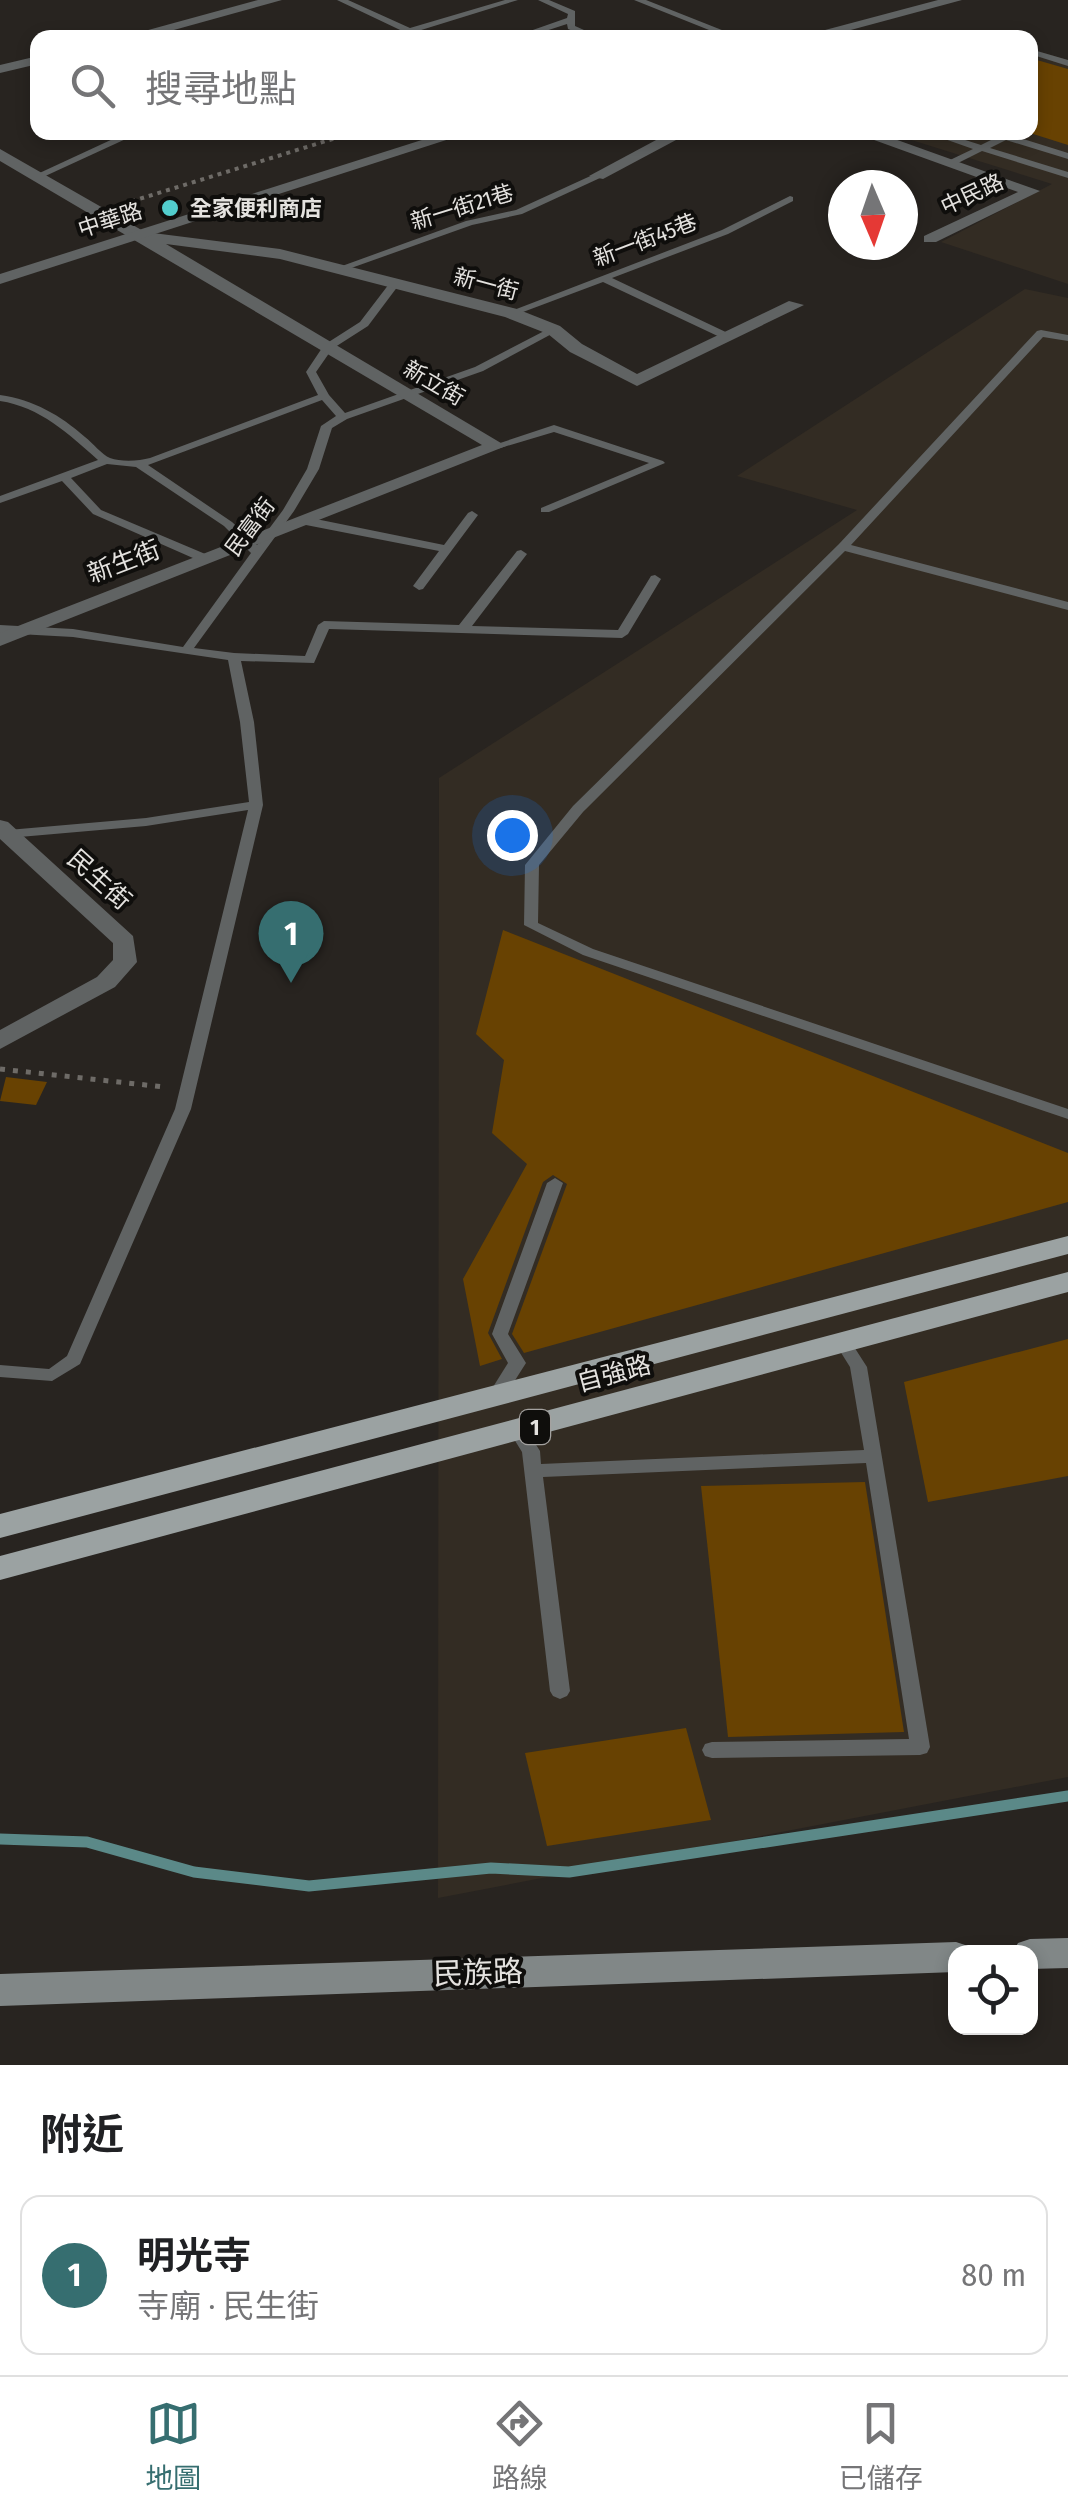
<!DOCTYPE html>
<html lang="zh-TW">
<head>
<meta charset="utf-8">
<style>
	body { margin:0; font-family:"Fira Sans Condensed","Noto Sans TC",sans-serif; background:#f2f2f2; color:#202124 }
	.controls { position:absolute; right:30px; bottom:30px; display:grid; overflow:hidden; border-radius:20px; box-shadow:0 5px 15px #0003 }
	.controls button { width:90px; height:90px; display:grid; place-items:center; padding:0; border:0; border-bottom:2px solid #e0e0e0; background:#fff; color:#202124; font:50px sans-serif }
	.compass { position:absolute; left:828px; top:170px; width:90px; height:90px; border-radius:50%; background:#fff; box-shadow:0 5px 15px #0003; rotate:178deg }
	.you { position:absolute; left:512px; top:835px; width:35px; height:35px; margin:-25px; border:8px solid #fff; border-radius:50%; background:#1a73e8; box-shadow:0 0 0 15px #1a73e833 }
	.badge { display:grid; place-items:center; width:65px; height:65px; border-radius:50%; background:#366e70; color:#fff; font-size:32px; font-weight:700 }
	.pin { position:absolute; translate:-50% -82px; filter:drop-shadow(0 2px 5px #0008) }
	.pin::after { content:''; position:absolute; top:52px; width:35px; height:30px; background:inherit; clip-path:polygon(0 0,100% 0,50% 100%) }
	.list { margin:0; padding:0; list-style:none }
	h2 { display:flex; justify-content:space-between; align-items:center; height:130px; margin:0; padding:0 40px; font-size:42px }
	h2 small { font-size:32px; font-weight:400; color:#757577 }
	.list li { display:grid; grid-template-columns:65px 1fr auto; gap:30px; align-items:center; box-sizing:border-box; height:160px; margin:0 20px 20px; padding:0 20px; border:2px solid #e0e0e0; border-radius:20px }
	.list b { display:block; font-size:38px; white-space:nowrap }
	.list p { margin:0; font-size:32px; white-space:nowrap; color:#757577 }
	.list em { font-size:32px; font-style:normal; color:#757577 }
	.icon { flex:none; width:55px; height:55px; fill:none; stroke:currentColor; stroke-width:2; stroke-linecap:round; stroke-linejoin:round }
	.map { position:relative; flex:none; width:1068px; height:2065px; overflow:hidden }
	.search { position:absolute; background:#fff; box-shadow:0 5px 15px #0003; left:30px; right:30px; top:30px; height:110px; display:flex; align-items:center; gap:25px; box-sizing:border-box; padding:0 35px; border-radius:20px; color:#757577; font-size:38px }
	.sheet { height:310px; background:#fff }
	nav { display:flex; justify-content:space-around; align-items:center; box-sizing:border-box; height:140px; border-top:2px solid #e0e0e0; background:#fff; font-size:28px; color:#757577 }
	nav a { display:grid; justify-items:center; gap:5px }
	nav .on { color:#366e70 }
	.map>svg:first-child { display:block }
	.built { fill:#332c23 }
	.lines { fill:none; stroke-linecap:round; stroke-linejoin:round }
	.stream { stroke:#5b8988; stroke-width:11 }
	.building { fill:#684202 }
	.path-far1 { stroke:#6e6b67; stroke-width:4; stroke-dasharray:4 5; stroke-linecap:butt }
	.path { stroke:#6e6b67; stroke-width:5; stroke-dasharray:5 8; stroke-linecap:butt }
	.service { fill:#606363; fill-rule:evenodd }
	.minor { fill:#606363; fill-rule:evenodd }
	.tertiary { fill:#606363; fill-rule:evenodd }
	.secondary { fill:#818787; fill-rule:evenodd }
	.primary { fill:#9ba2a2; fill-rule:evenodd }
	.poi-dot { fill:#52cdcd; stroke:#0f0e0c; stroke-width:4 }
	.labels { text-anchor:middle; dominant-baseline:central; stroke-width:8; stroke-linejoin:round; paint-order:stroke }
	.far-street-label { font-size:22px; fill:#e4e2df; stroke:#0f0e0c }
	.far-poi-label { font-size:22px; font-weight:bold; fill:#e4e2df; stroke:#0f0e0c; text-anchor:start }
	.shield { fill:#0f0e0c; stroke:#a4a2a0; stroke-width:2.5 }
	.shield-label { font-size:22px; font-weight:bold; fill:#e4e2df }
	.street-label { font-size:25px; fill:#e4e2df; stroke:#0f0e0c }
	.near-street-label { font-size:30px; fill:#e4e2df; stroke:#0f0e0c }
</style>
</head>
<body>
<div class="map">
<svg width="1068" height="2065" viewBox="0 0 1068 2065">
	<rect width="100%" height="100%" fill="#282420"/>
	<g class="built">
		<polygon points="1031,49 1068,60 1068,284 941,242 1052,184 889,133 1030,132"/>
		<polygon points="1025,289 1068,298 1068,1777 438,1898 439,778 857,510 737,476"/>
	</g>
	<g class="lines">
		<polyline class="stream" points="0,1839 87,1842 194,1872 309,1886 491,1868 569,1872 1068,1796"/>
	</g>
	<g class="building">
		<polygon points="1030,58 1068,69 1068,145 1030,133"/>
		<polygon points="503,930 1068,1153 1068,1202 524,1353 512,1334 567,1184 553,1175 543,1182 488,1333 502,1359 480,1366 463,1279 527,1164 492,1133 504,1060 476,1034"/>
		<polygon points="6,1077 47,1082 36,1105 0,1101"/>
		<polygon points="1068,1339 1068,1476 928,1502 904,1382"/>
		<polygon points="865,1482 904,1732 728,1737 701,1486"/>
		<polygon points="686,1728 711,1820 547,1846 525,1753"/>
	</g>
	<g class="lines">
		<polyline class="path-far1" points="123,204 355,132"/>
		<polyline class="path" points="0,1069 164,1087"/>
		<g class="service">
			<polygon points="337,0 348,0 410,28 505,0 518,0 418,31 429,38 417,38"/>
			<polygon points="538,0 549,0 575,11 575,26 602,38 589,38 568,29 567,24 524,38 510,38 567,18 568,14"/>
			<polygon points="634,0 646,0 742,38 729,38"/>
			<polygon points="1030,49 1068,60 1068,66 1030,54"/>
			<polygon points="128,132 141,132 41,178 33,176"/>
			<polygon points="925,132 940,132 981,145 997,137 987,132 1001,132 1068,153 1068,159 1006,140 990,148 1068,172 1068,178 982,151 956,164 950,164 950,160 973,149"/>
			<polygon points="597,173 602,176 600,178 522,214 472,225 340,272 331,270 466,221 516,210"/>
			<polygon points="790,196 793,197 793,201 728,234 612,278 732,335 732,339 724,339 603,282 515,315 506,313 722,230"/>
			<path d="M389,284L398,286L368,326L332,349L316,372L329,395L345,413L475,367L550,328L559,330L483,371L347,419L332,428L319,469L294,511L194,648L234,653L305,656L318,625L324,621L459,625L517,551L521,550L527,554L472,626L618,630L651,576L655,575L661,579L628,634L622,638L329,629L314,663L241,661L254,722L263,805L191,1109L80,1364L52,1381L0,1377V1365L49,1369L67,1356L175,1109L248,810L146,826L8,838L1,834L8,830L146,818L249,802L240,722L228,660L73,637L0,633V625L73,629L183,647L251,553L224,526L136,467L107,464L71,478L101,510L210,556V562H202L93,514L62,481L0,503V496L98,460C69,434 40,407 0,401V395C34,400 60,415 85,437C93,443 102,455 110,458C121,462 139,461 150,458L318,395L306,372L324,345L360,322ZM322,400L336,416L321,426L307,469L283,510L257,545L232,522L148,465Z"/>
			<polygon points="1041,330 1068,335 1068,341 1043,337 851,545 1068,602 1068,610 845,551 583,812 539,865 538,923 593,949 1068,1109 1068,1119 583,955 524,925 525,865 573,806 839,544 1037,331"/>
			<polygon points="554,425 663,461 665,463 549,512 541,512 541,508 649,463 554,432 497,449 491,446"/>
			<polygon points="472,511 478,515 423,589 419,590 413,586 439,551 306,525 300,521 306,517 444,545 468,513"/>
			<polygon points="555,1178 563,1183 508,1334 526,1363 503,1399 491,1399 488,1395 508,1363 492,1334 547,1183"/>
			<polygon points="843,1337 849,1339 867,1367 930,1747 927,1753 920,1755 712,1758 705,1756 702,1750 705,1744 712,1742 909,1739 866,1463 543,1477 570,1691 567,1696 560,1699 553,1696 550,1691 522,1452 509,1431 512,1426 518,1425 524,1426 540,1451 541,1464 864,1450 850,1367 835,1343 837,1339"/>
		</g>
		<g class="minor">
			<polygon points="258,0 282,0 145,38 119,38"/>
			<polygon points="38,56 38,64 0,73 0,65"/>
			<polygon points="671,132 691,132 603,179 589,176"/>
			<polygon points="852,132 875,132 1040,191 936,242 924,242 924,236 1018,192"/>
			<polygon points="0,149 145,232 280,249 517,309 560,326 582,344 637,374 789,301 804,305 637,386 570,352 548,334 505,317 280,259 166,244 506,446 0,646 0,633 482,445 0,161"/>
			<polygon points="0,820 8,822 133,936 137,962 115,987 0,1049 0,1030 97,977 113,960 113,943 0,839"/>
		</g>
		<g class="tertiary">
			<polygon points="938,0 962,0 821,38 795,38"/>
			<polygon points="447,132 471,132 0,284 0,274"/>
		</g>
		<g class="secondary">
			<polygon points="1068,1938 1068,1968 1030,1969 1030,1952 1013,1952 1018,1943 1030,1939"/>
			<polygon points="956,1942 968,1946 971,1952 956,1952 956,1972 0,2006 0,1974"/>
		</g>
		<g class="primary">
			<polygon points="1068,1236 1068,1254 0,1538 0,1514"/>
			<polygon points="1068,1272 1068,1292 0,1580 0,1556"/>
		</g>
	</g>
	<circle class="poi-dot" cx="170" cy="208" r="10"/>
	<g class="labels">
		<g class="far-street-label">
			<text transform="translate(972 194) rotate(-25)">中民路</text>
			<text transform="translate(462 207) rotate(-17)">新一街21巷</text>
			<text transform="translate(110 220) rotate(-18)">中華路</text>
			<text transform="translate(645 240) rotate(-21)">新一街45巷</text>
			<text transform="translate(486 284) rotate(15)">新一街</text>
			<text transform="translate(434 383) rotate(30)">新立街</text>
			<text transform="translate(250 527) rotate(-53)">民富街</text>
		</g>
		<g class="far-poi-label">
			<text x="190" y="208">全家便利商店</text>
		</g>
		<rect class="shield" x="520" y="1410" width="30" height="34" rx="8"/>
		<g class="shield-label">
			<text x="535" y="1427">1</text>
		</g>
		<g class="street-label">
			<text transform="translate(124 562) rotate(-21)">新生街</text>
			<text transform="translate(99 880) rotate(42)">民生街</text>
			<text transform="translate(614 1374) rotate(-15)">自強路</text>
		</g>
		<g class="near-street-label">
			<text transform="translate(478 1973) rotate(-2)">民族路</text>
		</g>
	</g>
</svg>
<div class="controls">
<button><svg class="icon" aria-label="locate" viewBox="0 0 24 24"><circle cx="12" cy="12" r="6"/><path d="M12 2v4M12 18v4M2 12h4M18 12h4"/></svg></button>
</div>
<svg class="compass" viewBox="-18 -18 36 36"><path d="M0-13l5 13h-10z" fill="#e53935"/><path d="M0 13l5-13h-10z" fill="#757577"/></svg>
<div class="you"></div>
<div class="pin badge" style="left:291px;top:983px">1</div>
<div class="search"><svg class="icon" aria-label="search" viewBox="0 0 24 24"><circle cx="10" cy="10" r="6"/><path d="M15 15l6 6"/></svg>搜尋地點</div>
</div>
<section class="sheet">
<h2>附近<small></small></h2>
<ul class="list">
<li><span class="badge">1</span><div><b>明光寺</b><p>寺廟 · 民生街</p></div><em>80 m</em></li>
</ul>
</section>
<nav>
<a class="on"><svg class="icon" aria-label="map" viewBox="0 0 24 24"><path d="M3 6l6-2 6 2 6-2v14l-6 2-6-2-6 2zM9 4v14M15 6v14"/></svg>地圖</a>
<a><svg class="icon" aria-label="directions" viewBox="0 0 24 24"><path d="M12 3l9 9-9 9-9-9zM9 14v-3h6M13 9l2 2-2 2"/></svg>路線</a>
<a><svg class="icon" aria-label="saved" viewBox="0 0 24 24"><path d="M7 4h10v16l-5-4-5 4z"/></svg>已儲存</a>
</nav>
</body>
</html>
